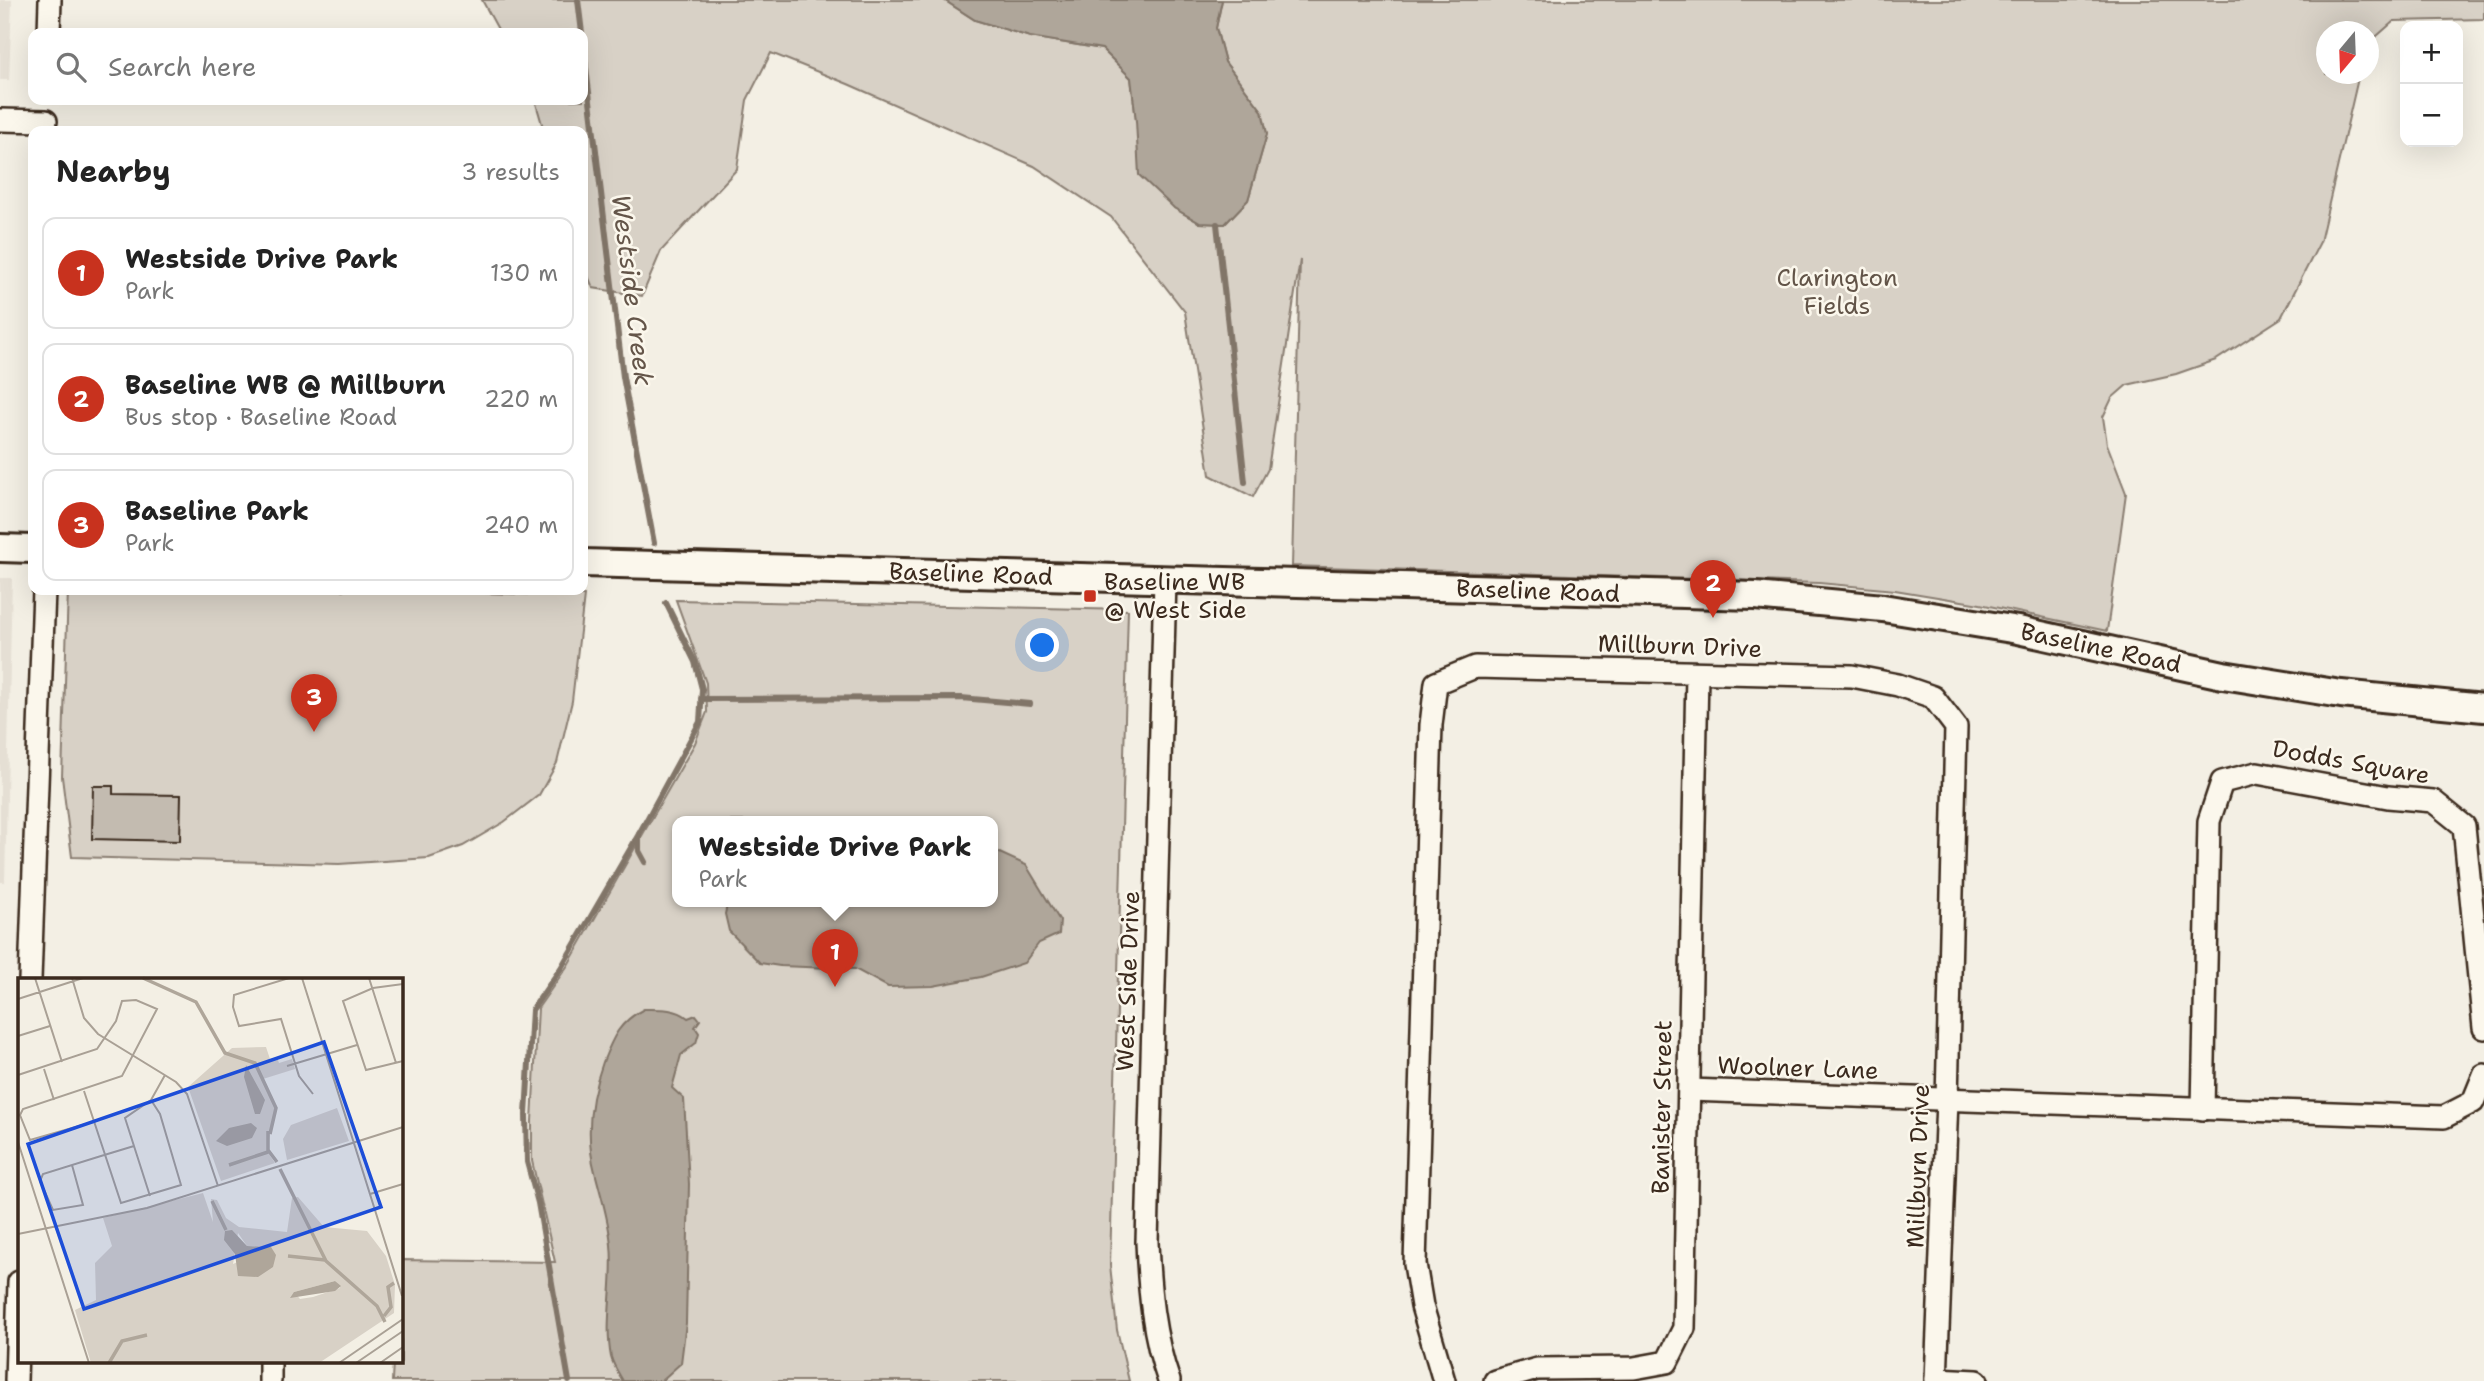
<!DOCTYPE html>
<html lang="en">
<head>
<meta charset="utf-8">
<style>
	body { margin:0; font-family:"Shantell Sans",sans-serif; background:#f6f6f6; color:#222 }
	.controls { position:absolute; right:21px; top:21px; display:grid; overflow:hidden; border-radius:14px; box-shadow:0 7px 28px #0002 }
	.controls button { width:63px; height:63px; display:grid; place-items:center; padding:0; border:0; border-bottom:2px solid #e0e0e0; background:#fff; color:#222; font:35px sans-serif }
	.compass { position:absolute; left:2316px; top:21px; width:63px; height:63px; border-radius:50%; background:#fff; box-shadow:0 7px 28px #0002; rotate:199deg }
	.you { position:absolute; left:1043px; top:646px; width:24px; height:24px; margin:-18px; border:5px solid #fff; border-radius:50%; background:#1a73e8; box-shadow:0 0 0 10px #1a73e833 }
	.badge { display:grid; place-items:center; width:46px; height:46px; border-radius:50%; background:#c8321e; color:#fff; font-size:23px; font-weight:700 }
	.pin { position:absolute; translate:-50% -58px; filter:drop-shadow(0 2px 4px #0008) }
	.pin::after { content:''; position:absolute; top:37px; width:24px; height:21px; background:inherit; clip-path:polygon(0 0,100% 0,50% 100%) }
	.popup { position:absolute; left:672px; top:816px; width:326px; height:91px; box-sizing:border-box; display:grid; place-content:center; border-radius:14px; background:#fff; filter:drop-shadow(0 2px 5px #0005); font-size:23px; white-space:nowrap; color:#767676 }
	.popup b { font-size:26px; color:#222 }
	.popup::after { content:''; position:absolute; left:50%; top:100%; margin-left:-14px; border:14px solid transparent; border-top-color:#fff }
	.list { margin:0; padding:0; list-style:none }
	h2 { display:flex; justify-content:space-between; align-items:center; height:91px; margin:0; padding:0 28px; font-size:30px }
	h2 small { font-size:23px; font-weight:400; color:#767676 }
	.list li { display:grid; grid-template-columns:46px 1fr auto; gap:21px; align-items:center; box-sizing:border-box; height:112px; margin:0 14px 14px; padding:0 14px; border:2px solid #e0e0e0; border-radius:14px }
	.list b { display:block; font-size:26px; white-space:nowrap }
	.list p { margin:0; font-size:23px; white-space:nowrap; color:#767676 }
	.list em { font-size:23px; font-style:normal; color:#767676 }
	.icon { flex:none; width:38px; height:38px; fill:none; stroke:currentColor; stroke-width:2; stroke-linecap:round; stroke-linejoin:round }
	.map { position:relative; flex:none; width:2484px; height:1381px; overflow:hidden }
	.search { position:absolute; background:#fff; box-shadow:0 7px 28px #0002; left:28px; top:28px; width:560px; height:77px; display:flex; align-items:center; gap:18px; box-sizing:border-box; padding:0 24px; border-radius:14px; color:#767676; font-size:26px }
	.panel { position:absolute; background:#fff; box-shadow:0 7px 28px #0002; left:28px; top:126px; width:560px; height:469px; border-radius:14px }
	.map>svg:first-child { display:block }
	.built { fill:#e5dfd4 }
	.green { fill:#d8d1c6; stroke:#8a7e72; stroke-width:2; fill-rule:evenodd }
	.water { fill:#afa69a; stroke:#817468; stroke-width:2 }
	.lines { fill:none; stroke-linecap:round; stroke-linejoin:round }
	.stream { stroke:#817468; stroke-width:6 }
	.building { fill:#c3bbb0; stroke:#3b2a1e; stroke-width:2 }
	.minor-casing { stroke:#3b2a1e; stroke-width:26 }
	.tertiary-casing { stroke:#3b2a1e; stroke-width:32 }
	.minor { stroke:#fbf7ec; stroke-width:21 }
	.tertiary { stroke:#fbf7ec; stroke-width:26 }
	.poi-dot { fill:#c8321e; stroke:#fbf7ec; stroke-width:2.5 }
	.labels { text-anchor:middle; dominant-baseline:central; stroke-width:5; stroke-linejoin:round; paint-order:stroke }
	.park-label { font-size:24px; fill:#625448; stroke:#fbf7ec }
	.street-label { font-size:24px; fill:#3b2a1e; stroke:#fbf7ec }
	.poi-label { font-size:24px; fill:#3b2a1e; stroke:#fbf7ec; text-anchor:start }
	.water-label { font-size:26px; font-style:italic; fill:#645549; stroke:#fbf7ec }
	.inset-river { fill:none; stroke:#afa69a; stroke-width:3.5 }
	.inset-road { fill:none; stroke:#a9a095; stroke-width:2 }
	.view { fill:#1d4ed8; fill-opacity:0.15; stroke:#1d4ed8; stroke-width:3.5 }
	.inset-edge { fill:none; stroke:#3b2a1e; stroke-width:3.5 }
</style>
</head>
<body>
<div class="map">
<svg width="2484" height="1381" viewBox="0 0 2484 1381">
	<rect width="100%" height="100%" fill="#f3efe4"/>
	<filter id="ink" filterUnits="userSpaceOnUse"><feTurbulence type="fractalNoise" baseFrequency=".0143" numOctaves="2"/><feDisplacementMap in="SourceGraphic" scale="14" xChannelSelector="R" yChannelSelector="G"/><feConvolveMatrix kernelMatrix="1 2 1 2 8 2 1 2 1" color-interpolation-filters="sRGB"/></filter>
	<g filter="url(#ink)">
		<g class="built">
			<polygon points="0,0 12,0 9,80 0,80"/>
			<polygon points="0,578 12,578 5,882 0,882"/>
		</g>
		<g class="green">
			<polygon points="482,0 944,0 975,20 1030,37 1102,49 1131,78 1136,121 1174,208 1200,223 1225,224 1248,200 1267,134 1262,111 1225,62 1216,28 1222,0 2484,0 2484,19 2394,21 2369,43 2368,32 2326,32 2326,74 2359,74 2320,242 2281,318 2216,360 2176,374 2127,385 2112,398 2103,417 2107,444 2126,493 2107,631 1980,604 1895,590 1819,583 1292,566 1300,260 1268,469 1253,497 1210,475 1185,312 1111,217 1034,166 848,84 771,53 747,100 737,169 661,251 642,296 593,288 583,264 583,131 544,131 535,100 583,100 583,33 500,33"/>
			<polygon points="68,590 383,590 584,596 572,701 557,763 539,795 504,822 463,846 429,858 339,864 72,857 62,777"/>
			<path d="M676,600L1128,610L1110,1265L1117,1330L1129,1381H392L393,1362H401V1260L555,1262L532,1161V1121L538,1008L568,965L695,743L707,712L706,683ZM678,821H992V901H678Z"/>
		</g>
		<g class="water">
			<polygon points="944,0 1222,0 1216,28 1225,62 1262,111 1267,134 1248,200 1225,224 1200,223 1174,208 1139,175 1136,121 1131,78 1102,49 1030,37 975,20"/>
			<polygon points="993,850 1026,865 1060,921 1059,934 1039,943 1024,963 981,977 933,986 888,987 855,969 780,966 760,963 729,931 725,914 728,901 992,901"/>
			<path d="M644,1009C659,1009 676,1008 688,1018L696,1015L700,1020L695,1027L699,1033L696,1043L681,1055L672,1088L684,1099L689,1184L686,1323L681,1363L661,1381H623C619,1374 613,1365 611,1357C604,1321 615,1282 611,1245C609,1220 601,1196 595,1172C585,1135 590,1098 603,1062C613,1037 619,1022 644,1009Z"/>
		</g>
		<g class="lines">
			<g class="stream">
				<polyline points="578,0 582,33"/>
				<polyline points="583,42 623,377 654,543"/>
				<polyline points="1217,224 1245,482"/>
				<polyline points="701,699 961,698 1030,704"/>
				<polyline points="645,862 639,851 639,834 700,722 702,689 695,662 666,603"/>
				<polyline points="569,1381 538,1203 527,1162 526,1115 532,1010 561,968 639,834"/>
			</g>
		</g>
		<polygon class="building" points="93,786 113,786 113,794 181,795 180,841 92,839"/>
		<g class="lines">
			<g class="minor-casing">
				<g id="minor">
					<polyline points="49,33 50,0"/>
					<polyline points="0,120 46,121"/>
					<path d="M1165,580L1147,1242C1149,1290 1153,1336 1169,1381"/>
					<polyline points="30,980 44,590"/>
					<polyline points="1689,1090 2444,1117 2473,1102 2484,1075"/>
					<polyline points="2203,1109 2209,821 2222,782 2257,773 2388,797 2433,801 2464,826 2484,1028"/>
					<polyline points="1936,1379 1977,1381"/>
					<polyline points="16,1381 19,1282"/>
					<polyline points="270,1381 270,1362"/>
					<polyline points="1444,1381 1422,1306 1415,1264 1431,725 1436,683 1475,667 1852,676 1898,685 1933,697 1956,727 1947,1100 1936,1381"/>
					<polyline points="1495,1381 1537,1369 1634,1368 1667,1362 1684,1328 1697,673"/>
				</g>
			</g>
			<g class="tertiary-casing">
				<g id="tertiary">
					<polyline points="0,548 33,549"/>
					<polyline points="583,563 1755,596 1883,608 2018,630 2223,675 2341,694 2484,708"/>
				</g>
			</g>
			<use href="#minor" class="minor"/>
			<use href="#tertiary" class="tertiary"/>
		</g>
	</g>
	<rect class="poi-dot" x="1083" y="589" width="14" height="14" rx="3.5"/>
	<g class="labels">
		<g class="park-label">
			<text x="1837" y="278">Clarington<tspan x="1837" dy="28">Fields</tspan></text>
		</g>
		<g class="street-label">
			<text transform="translate(971 574) rotate(2)">Baseline Road</text>
			<text transform="translate(1538 591) rotate(2)">Baseline Road</text>
			<text transform="translate(1680 646) rotate(2)">Millburn Drive</text>
			<text transform="translate(2101 648) rotate(12)">Baseline Road</text>
			<text transform="translate(2351 762) rotate(10)">Dodds Square</text>
			<text transform="translate(1128 981) rotate(-88)">West Side Drive</text>
			<text transform="translate(1798 1068) rotate(2)">Woolner Lane</text>
			<text transform="translate(1662 1107) rotate(-89)">Banister Street</text>
			<text transform="translate(1918 1166) rotate(-88)">Millburn Drive</text>
		</g>
		<g class="poi-label">
			<text x="1104" y="582">Baseline WB<tspan x="1104" dy="28">@ West Side</tspan></text>
		</g>
		<g class="water-label">
			<text transform="translate(633 290) rotate(83)">Westside Creek</text>
		</g>
	</g>
	<g transform="translate(18 978)">
		<rect width="385" height="385" fill="#f3efe4"/>
		<path d="M248,69L252,81L259,79L261,85L274,81L277,91L245,101L257,131L249,173L257,185L203,203L170,109L214,70ZM319,130L331,163L269,182L265,161L273,147ZM185,215L195,244L193,221L199,222L208,240L221,249L269,254L274,220L280,219L306,249L349,253L368,278L377,307L376,335L301,385H73L57,332L78,322L77,285L94,268L85,240ZM220,255L229,268L253,269L215,286ZM317,303L322,310L295,319L282,321L276,314Z" fill="#d8d1c6" fill-rule="evenodd"/>
		<path d="M228,87L247,122L242,136H237L226,99ZM233,145L239,150L234,160L209,168L198,163L211,150ZM214,252L229,268L253,269L258,277L255,289L240,299L220,298L217,276L206,262L207,253ZM317,303L323,308L317,313L272,320L276,314Z" fill="#afa69a"/>
		<path class="inset-river" d="M125,0L178,24L207,75L237,85L258,130L252,156M250,153V172L259,184M211,187L250,174M262,191L308,283L359,328L367,344M194,223L208,252M270,278L307,282M366,338L373,329L370,309L376,305M91,385L104,363L129,357"/>
		<path class="inset-road" d="M17,0L44,84M54,0L66,40L80,56L158,104L169,116L200,208M271,0L216,17L215,29L221,48L263,41L281,98L295,116M284,0L384,318M351,0L378,85M385,6L355,10L325,23L348,92L385,83M0,21L65,0M0,58L32,48M269,88L339,67M26,91L36,122M0,97L79,71L98,43L104,23L118,22L139,31L104,98L5,131L2,137L12,162L75,144M66,113L103,225L163,207L142,136L133,122M0,164L71,385M54,187L65,227L35,232L22,203L25,196L83,178L116,168M352,216L385,206M132,218L107,140L133,122L147,97M0,256L129,230L385,149M321,385L385,341M338,385L385,353M362,385L385,369"/>
		<path class="view" d="M306,64L363,229L66,331L10,166Z"/>
		<rect width="385" height="385" class="inset-edge"/>
	</g>
</svg>
<div class="controls">
<button>+</button>
<button>−</button>
</div>
<svg class="compass" viewBox="-18 -18 36 36"><path d="M0-13l5 13h-10z" fill="#e53935"/><path d="M0 13l5-13h-10z" fill="#767676"/></svg>
<div class="you"></div>
<div class="pin badge" style="left:835px;top:987px">1</div>
<div class="popup"><b>Westside Drive Park</b>Park</div>
<div class="pin badge" style="left:1713px;top:618px">2</div>
<div class="pin badge" style="left:314px;top:732px">3</div>
<div class="search"><svg class="icon" aria-label="search" viewBox="0 0 24 24"><circle cx="10" cy="10" r="6"/><path d="M15 15l6 6"/></svg>Search here</div>
<section class="panel">
<h2>Nearby<small>3 results</small></h2>
<ul class="list">
<li><span class="badge">1</span><div><b>Westside Drive Park</b><p>Park</p></div><em>130 m</em></li>
<li><span class="badge">2</span><div><b>Baseline WB @ Millburn</b><p>Bus stop · Baseline Road</p></div><em>220 m</em></li>
<li><span class="badge">3</span><div><b>Baseline Park</b><p>Park</p></div><em>240 m</em></li>
</ul>
</section>
</div>
</body>
</html>
